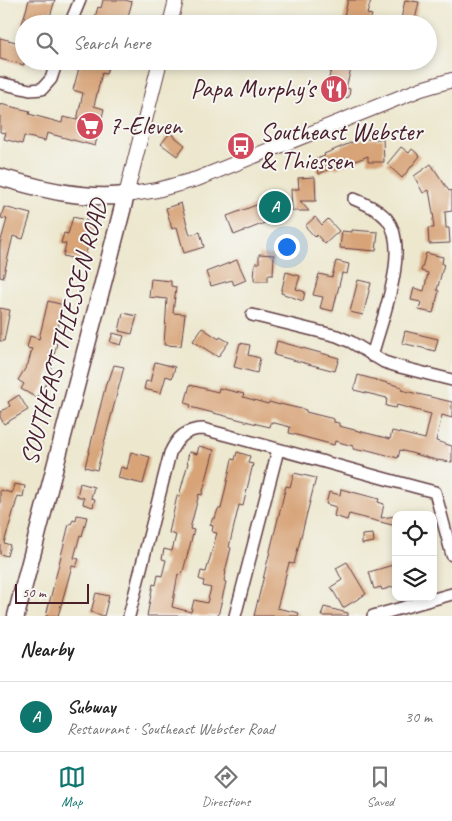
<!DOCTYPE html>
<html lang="en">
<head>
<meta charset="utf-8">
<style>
	body { margin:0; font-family:Caveat,sans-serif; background:#f2f2f2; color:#222 }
	.controls { position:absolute; right:15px; bottom:15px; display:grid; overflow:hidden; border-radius:10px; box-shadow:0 2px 8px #0003 }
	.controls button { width:45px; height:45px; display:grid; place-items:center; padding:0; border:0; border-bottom:1px solid #e0e0e0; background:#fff; color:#222; font:25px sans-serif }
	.scale { position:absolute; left:15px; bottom:12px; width:74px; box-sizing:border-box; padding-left:5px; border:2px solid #4a1f2b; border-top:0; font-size:14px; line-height:18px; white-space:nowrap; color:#4a1f2b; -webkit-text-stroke:4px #f6f6f2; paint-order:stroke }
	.you { position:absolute; left:286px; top:246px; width:18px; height:18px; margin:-12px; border:4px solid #fff; border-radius:50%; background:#1a73e8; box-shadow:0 0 0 8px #1a73e833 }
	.badge { display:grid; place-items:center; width:32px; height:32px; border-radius:50%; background:#0f766e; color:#fff; font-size:16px; font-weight:700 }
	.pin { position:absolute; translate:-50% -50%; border:2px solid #fff; box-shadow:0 1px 5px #0006 }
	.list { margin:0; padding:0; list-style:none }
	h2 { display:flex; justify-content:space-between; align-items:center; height:65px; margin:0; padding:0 20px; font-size:21px }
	h2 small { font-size:16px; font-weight:400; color:#767676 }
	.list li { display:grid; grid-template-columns:32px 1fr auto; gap:15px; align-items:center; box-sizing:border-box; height:70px; padding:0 20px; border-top:1px solid #e0e0e0 }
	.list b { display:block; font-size:19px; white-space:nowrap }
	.list p { margin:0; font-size:16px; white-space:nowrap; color:#767676 }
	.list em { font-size:16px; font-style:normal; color:#767676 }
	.icon { flex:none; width:28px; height:28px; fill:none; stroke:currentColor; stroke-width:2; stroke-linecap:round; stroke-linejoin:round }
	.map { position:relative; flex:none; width:452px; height:616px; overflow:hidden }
	.search { position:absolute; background:#fff; box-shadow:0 2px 8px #0003; left:15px; right:15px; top:15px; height:55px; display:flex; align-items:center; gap:12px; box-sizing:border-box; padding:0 18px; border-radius:28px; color:#767676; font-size:19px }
	.sheet { height:135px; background:#fff }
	nav { display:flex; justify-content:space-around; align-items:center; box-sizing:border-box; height:70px; border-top:1px solid #e0e0e0; background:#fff; font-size:14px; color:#767676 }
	nav a { display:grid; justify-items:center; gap:2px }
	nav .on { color:#0f766e }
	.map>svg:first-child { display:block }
	.building { fill:#d7a377 }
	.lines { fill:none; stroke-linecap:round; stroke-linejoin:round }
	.minor-casing { stroke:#623d43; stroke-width:14 }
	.tertiary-casing { stroke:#623d43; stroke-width:16 }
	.secondary-casing { stroke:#623d43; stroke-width:19 }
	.minor { stroke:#fff; stroke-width:11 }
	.tertiary { stroke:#fff; stroke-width:14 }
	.secondary { stroke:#fff; stroke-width:16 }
	.labels { text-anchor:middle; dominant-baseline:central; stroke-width:4; stroke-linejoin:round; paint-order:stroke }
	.poi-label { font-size:25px; fill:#4a1f2b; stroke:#f6f6f2; text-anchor:start }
	.street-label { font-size:25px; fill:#4a1f2b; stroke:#f6f6f2 }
</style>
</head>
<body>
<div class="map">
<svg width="452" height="616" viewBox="0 0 452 616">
	<rect width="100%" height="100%" fill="#f6f6f2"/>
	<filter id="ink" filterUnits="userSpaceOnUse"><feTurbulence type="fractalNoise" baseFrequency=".02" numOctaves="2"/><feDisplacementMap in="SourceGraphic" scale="10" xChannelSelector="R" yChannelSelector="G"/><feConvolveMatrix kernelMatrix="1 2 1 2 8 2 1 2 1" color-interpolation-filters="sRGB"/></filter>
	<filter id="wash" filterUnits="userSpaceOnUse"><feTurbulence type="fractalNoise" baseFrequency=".0096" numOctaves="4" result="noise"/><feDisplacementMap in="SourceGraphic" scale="20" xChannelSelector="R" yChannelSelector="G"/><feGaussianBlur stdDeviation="1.12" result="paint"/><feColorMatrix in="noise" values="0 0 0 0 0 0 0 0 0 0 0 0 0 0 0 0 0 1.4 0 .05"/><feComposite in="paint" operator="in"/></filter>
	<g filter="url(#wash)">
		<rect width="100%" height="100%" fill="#ece7cd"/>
		<g id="blocks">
			<g class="building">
				<polygon points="29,0 55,0 49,20 46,19 45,24 22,24"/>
				<polygon points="103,0 125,0 132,2 126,24 95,17 98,7 101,8"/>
				<polygon points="348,0 371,0 367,14 372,15 369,24 342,24"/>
				<polygon points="405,0 419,2 414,24 400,24"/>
				<polygon points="0,38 24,44 24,65 0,59"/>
				<polygon points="81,61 110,61 106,74 102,73 94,106 104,109 95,146 47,133 45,141 24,136 22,144 4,139 6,133 0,132 0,104 30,111 29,114 62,123 63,117 77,120 83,93 73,90"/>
				<polygon points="333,61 353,61 346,88 350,89 349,97 342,99 325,95"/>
				<polygon points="170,133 185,145 177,156 161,144"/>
				<polygon points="360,139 383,139 384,162 368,162 368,156 335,169 334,167 319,174 313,160 325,156 324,154"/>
				<polygon points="401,147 409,153 412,149 420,156 402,178 387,164"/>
				<polygon points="431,164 449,191 452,190 452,211 445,212 446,228 449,228 450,243 429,244 428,228 434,228 433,219 434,219 429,190 423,193 414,176"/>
				<polygon points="315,177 316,201 300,201 309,211 292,211 291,189 299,189 298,178"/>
				<polygon points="278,197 285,215 234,235 227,216"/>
				<polygon points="181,203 190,235 200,232 204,247 184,253 177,227 172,229 166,208"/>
				<polygon points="4,207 31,214 23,239 13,236 3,278 0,277 0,244 7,219 1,218"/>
				<polygon points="73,217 94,222 84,261 63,256 66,244 61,243 64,233 68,234"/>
				<polygon points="315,217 322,225 328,219 339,231 325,244 317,235 315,237 305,226"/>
				<polygon points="352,230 378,232 376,251 340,248 342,231 352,232"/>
				<polygon points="426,253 443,257 442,264 444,264 437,290 439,291 433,313 419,310 421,302 411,300 414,288 424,291 428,273 421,271"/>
				<polygon points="259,254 274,255 273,275 268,275 268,281 254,281 255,263 259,263"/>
				<polygon points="237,260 246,280 234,285 232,280 211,286 206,272"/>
				<polygon points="336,261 349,264 347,274 342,273 333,311 320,308 323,297 313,295 319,274 332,277"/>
				<polygon points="286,272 300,276 296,289 305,292 303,301 281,293"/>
				<polygon points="151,279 171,281 171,286 176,287 173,313 185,314 181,346 164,345 167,299 149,297"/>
				<polygon points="358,280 371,283 363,315 350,312"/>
				<polygon points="48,301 64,305 54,343 57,343 51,368 49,367 46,383 37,398 21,389 24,384 18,380 28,364 32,349 27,348 30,336 39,339"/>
				<polygon points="0,308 10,310 4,341 0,341"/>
				<polygon points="123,313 137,316 132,334 119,331"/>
				<polygon points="202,328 219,339 220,337 229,342 218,357 193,341"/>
				<polygon points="405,331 438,339 435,351 402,343"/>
				<polygon points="113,333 124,336 121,345 110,342"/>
				<polygon points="277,341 339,358 335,371 274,355"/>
				<polygon points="240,343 250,345 248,355 260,358 257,373 234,367"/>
				<polygon points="155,362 175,367 172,378 166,376 161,393 144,389 146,381 150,382"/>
				<polygon points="114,365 124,367 97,470 85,467 107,380 109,380"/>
				<polygon points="358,375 402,387 401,390 452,402 452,418 442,415 436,441 452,446 452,462 436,460 400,450 398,458 364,449 363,451 353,449 353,446 335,441 334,445 289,433 290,427 271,422 270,427 257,424 190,407 191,405 185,403 190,385 218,392 219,388 244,394 243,397 268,404 269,402 280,405 280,404 306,410 306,412 334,419 334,422 339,423 339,426 390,439 392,431 425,439 431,414 397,405 396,408 386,406 387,398 354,390"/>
				<polygon points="19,395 28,410 4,424 0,417 0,412 10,406 8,402"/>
				<polygon points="199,446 214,450 202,495 199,494 190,529 194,530 182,575 178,574 172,607 191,612 194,600 207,603 211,588 203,586 204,581 199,579 201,571 206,572 217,533 212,532 213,526 210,525 213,518 215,518 218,509 221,509 232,459 235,460 237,452 250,456 248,463 253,464 243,506 239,505 229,547 231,548 225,572 226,572 224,581 226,582 218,616 147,616 153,584 156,585 158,575 162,576 166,560 162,559 164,549 172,551 176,535 169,533 177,496 179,496 188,463 187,462 189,452 197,454"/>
				<polygon points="131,452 150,457 143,484 118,478 121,467 127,469"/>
				<polygon points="294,473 316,478 294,564 289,563 277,608 299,613 298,616 254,616 286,486 290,487"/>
				<polygon points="80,483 94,487 91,498 95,499 93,507 83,504 84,498 77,496"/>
				<polygon points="14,484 25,486 23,497 18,496 4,543 10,545 7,556 0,554 0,490 12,493"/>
				<polygon points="341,489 379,499 378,502 384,504 381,518 396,516 396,526 349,514 347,520 334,516 336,507 326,504 329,492 340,495"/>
				<polygon points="77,515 87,517 82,536 80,535 74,558 79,559 76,567 72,566 58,616 46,616 69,524 71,524 73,520 76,521"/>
				<polygon points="373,534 374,542 362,544 362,535"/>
				<polygon points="347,562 366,594 343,608 331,587 342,580 336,568"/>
				<polygon points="393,565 396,573 396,586 382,590 381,587 374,589 369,572"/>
				<polygon points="96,593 109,596 104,616 91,612"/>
				<polygon points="324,607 348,613 348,616 321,616"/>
			</g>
		</g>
	</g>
	<g filter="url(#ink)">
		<use href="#blocks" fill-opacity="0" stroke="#623d43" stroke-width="1"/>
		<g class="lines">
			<g class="minor-casing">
				<g id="minor">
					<polyline points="70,24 80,0"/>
					<polyline points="0,83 30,90 42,89 51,79 57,61"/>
					<path d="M354,199C366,204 378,209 387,219C411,249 381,321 372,356"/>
					<polyline points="252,315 337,336 351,342 384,362 400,367 452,380"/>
					<path d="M129,616L170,453C177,438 186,429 203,429C281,449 358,472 435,492L452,555"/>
					<polyline points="235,616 278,450"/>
					<polyline points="373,616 452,594"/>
				</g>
			</g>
			<g class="tertiary-casing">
				<g id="tertiary">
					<polyline points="170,24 176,0"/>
					<polyline points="160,61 126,195 157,190 197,179 421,89 452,80"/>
				</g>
			</g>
			<g class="secondary-casing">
				<path id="secondary" d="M0,177C41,189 83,200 126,195L16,616"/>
			</g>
			<use href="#minor" class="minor"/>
			<use href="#tertiary" class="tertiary"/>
			<use href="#secondary" class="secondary"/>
		</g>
	</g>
	<defs>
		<g id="restaurant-disc" transform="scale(1.4375)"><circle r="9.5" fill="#d1495b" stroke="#f6f6f2"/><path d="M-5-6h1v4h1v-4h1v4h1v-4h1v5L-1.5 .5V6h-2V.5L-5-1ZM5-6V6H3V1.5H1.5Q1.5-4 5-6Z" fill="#fff"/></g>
		<g id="supermarket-disc" transform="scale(1.4375)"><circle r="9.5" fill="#d1495b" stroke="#f6f6f2"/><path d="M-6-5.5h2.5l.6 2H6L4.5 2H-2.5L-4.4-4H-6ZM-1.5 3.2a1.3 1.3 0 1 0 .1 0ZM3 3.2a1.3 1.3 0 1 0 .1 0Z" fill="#fff"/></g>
		<g id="bus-disc" transform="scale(1.4375)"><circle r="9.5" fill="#d1495b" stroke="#f6f6f2"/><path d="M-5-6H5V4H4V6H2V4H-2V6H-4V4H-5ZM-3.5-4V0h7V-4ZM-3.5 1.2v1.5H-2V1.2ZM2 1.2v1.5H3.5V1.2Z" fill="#fff"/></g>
	</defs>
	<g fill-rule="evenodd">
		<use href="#restaurant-disc" x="334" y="89"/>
		<use href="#supermarket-disc" x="90" y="126"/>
		<use href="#bus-disc" x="241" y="146"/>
	</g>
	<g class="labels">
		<g class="poi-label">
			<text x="315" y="89" text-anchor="end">Papa Murphy's</text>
			<text x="109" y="126">7-Eleven</text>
			<text x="260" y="132">Southeast Webster<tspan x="260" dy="29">&amp; Thiessen</tspan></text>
		</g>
		<g class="street-label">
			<text transform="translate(64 332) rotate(-75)">SOUTHEAST THIESSEN ROAD</text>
		</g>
	</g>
</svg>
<div class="controls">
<button><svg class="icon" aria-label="locate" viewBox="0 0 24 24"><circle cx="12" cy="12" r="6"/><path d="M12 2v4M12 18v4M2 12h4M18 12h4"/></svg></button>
<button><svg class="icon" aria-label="layers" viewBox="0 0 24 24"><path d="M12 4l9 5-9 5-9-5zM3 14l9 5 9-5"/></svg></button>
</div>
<div class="scale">50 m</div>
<div class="you"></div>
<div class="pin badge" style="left:275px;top:207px">A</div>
<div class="search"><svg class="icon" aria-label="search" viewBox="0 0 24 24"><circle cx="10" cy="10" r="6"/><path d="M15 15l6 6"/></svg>Search here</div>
</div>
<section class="sheet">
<h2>Nearby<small></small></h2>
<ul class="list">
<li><span class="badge">A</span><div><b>Subway</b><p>Restaurant · Southeast Webster Road</p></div><em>30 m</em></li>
</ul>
</section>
<nav>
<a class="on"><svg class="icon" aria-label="map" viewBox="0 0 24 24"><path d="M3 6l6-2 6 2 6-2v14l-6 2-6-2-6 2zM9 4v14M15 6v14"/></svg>Map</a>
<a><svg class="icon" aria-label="directions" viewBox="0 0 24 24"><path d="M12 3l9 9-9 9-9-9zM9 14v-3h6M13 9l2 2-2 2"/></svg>Directions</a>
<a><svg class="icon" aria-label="saved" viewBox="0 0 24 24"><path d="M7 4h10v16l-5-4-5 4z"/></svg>Saved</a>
</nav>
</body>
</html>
